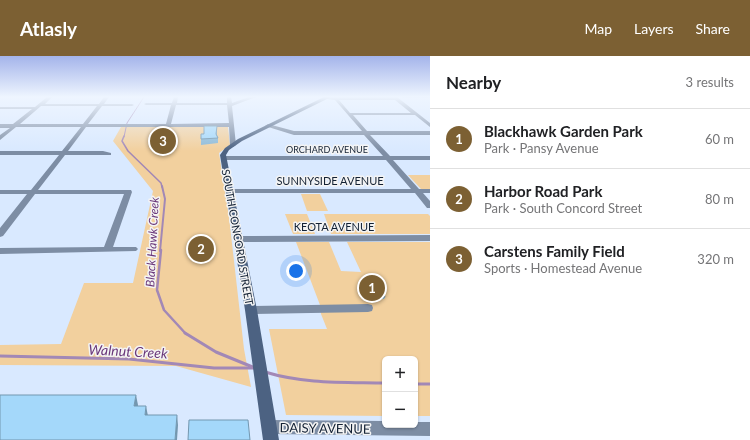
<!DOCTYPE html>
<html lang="en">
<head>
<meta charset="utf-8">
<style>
	body { margin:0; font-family:Lato,sans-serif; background:#f6f6f6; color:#202124 }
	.controls { position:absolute; right:12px; bottom:12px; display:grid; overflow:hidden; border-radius:6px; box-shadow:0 1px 3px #0004 }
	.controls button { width:36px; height:36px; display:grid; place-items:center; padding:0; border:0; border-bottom:1px solid #e0e0e0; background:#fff; color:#202124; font:20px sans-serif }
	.you { position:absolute; left:296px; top:215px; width:14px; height:14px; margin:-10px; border:3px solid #fff; border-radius:50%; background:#1a73e8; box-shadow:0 0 0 6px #1a73e833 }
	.badge { display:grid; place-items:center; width:26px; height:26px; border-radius:50%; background:#7c6033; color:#fff; font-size:13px; font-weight:700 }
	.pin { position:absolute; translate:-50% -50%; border:2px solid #fff; box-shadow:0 1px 4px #0006 }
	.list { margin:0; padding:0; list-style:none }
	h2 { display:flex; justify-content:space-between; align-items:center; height:52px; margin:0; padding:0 16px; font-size:17px }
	h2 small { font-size:13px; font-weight:400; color:#757577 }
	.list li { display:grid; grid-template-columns:26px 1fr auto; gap:12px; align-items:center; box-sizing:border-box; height:60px; padding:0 16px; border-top:1px solid #e0e0e0 }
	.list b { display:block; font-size:15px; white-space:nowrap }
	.list p { margin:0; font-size:13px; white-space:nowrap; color:#757577 }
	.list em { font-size:13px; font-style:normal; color:#757577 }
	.map { position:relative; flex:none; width:430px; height:384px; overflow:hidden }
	header { display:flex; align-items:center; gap:24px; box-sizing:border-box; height:56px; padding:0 20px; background:#7c6033; color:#fff }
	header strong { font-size:19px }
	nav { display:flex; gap:22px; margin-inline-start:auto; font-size:14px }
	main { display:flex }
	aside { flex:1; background:#fff }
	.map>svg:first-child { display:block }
	.green { fill:#f2d09e }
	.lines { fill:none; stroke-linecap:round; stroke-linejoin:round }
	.stream-far4 { stroke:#a288b6; stroke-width:1 }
	.stream-far3 { stroke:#a288b6; stroke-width:1.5 }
	.stream-far2 { stroke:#a288b6; stroke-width:2 }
	.stream-far1 { stroke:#a288b6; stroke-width:2.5 }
	.stream { stroke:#a288b6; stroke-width:3 }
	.street { fill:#7d8da4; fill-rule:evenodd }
	.secondary { fill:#4c6282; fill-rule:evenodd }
	.wall { fill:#8dbad7 }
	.shaded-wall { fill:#7397af }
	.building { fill:#a4d8fa; stroke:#7397af }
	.labels { text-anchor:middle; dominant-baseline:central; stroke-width:3; stroke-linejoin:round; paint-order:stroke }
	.far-street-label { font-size:9px; fill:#132134; stroke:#f4f4f4 }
	.street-label { font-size:11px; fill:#132134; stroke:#f4f4f4 }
	.water-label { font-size:12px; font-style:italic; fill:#6a377a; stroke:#f4f4f4 }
	.near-street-label { font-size:13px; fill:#132134; stroke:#f4f4f4 }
	.near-water-label { font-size:14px; font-style:italic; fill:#6a377a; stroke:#f4f4f4 }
</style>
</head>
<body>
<header>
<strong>Atlasly</strong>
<nav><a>Map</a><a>Layers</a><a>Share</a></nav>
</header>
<main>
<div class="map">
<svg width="430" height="384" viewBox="0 0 430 384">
	<rect width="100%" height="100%" fill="#d9e9ff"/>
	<g class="green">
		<polygon points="121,71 228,71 230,89 219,97 229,161 244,293 251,331 176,310 0,309 0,289 61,288 84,227 133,227 153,135 113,85"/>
		<polygon points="408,119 430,119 430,133 421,133"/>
		<polygon points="301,138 320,138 328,155 307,155"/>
		<polygon points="285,158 307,158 315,178 293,178"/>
		<polygon points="324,158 428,158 430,160 430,178 331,178"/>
		<polygon points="296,186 329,186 341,215 361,216 347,186 430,186 430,360 415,360 415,303 385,303 385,360 286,359 269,273 327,273 321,258 320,249"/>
	</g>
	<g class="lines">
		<polyline class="stream-far4" points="124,81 127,67 144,41"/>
		<polyline class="stream-far3" points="124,80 122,85 128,95 161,127 162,131"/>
		<polyline class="stream-far2" points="160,195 165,143 162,130"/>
		<polyline class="stream-far1" points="161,194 157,234 164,254 186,278"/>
		<g class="stream">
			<polyline points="185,277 216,296 255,312"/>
			<polyline points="0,300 129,303 214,312 254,312"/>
			<path d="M265,316C304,328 345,326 385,327"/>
			<polyline points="415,328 430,328"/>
		</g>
		<g class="street">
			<path d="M47,41H52L45,48H99L104,41H109L104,48H132L134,49L132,50H102L88,68H166L171,49H146L144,48L146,47H172L174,41H178L177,47H227V41H231L232,47L249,41H256L232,50L236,89L233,91L230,89L229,71H86L68,95H103L111,97V99H65L38,134H131L132,136L113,191H136L138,193L136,195L0,198V192L104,191L124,138H35L3,180L0,181V172L27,138H0V134H31L59,99H0V95H62L81,71H16L0,84V79L10,72H0V68H13L32,53H0V51H35ZM176,49H227L229,67L171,68ZM41,50H97L83,68H20Z"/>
			<path d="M327,41H397L430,67V71L415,59H353L367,75H430V79H370L390,100H430V104H393L419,133H430V137H423L430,145V152H427L415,137H227V133H411L386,104H224L221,102L224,100H383L364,79H294L265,70L268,68L294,75H362L335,44L327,43ZM339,44H395L411,57H350Z"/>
			<polygon points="430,179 430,185 239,186 235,183 239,180"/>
			<polygon points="368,248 372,249 373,252 372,255 368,256 251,258 247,257 246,254 247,251 251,250"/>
			<polygon points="269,364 385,365 385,369 415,369 415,366 430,366 430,380 269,378 264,376 262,371 264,366"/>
		</g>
		<polygon class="secondary" points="324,41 331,41 242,85 229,94 226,99 257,254 279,384 263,384 245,254 220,99 225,92 238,83"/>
	</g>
	<g class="wall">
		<polygon points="402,41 430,41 430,42 403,42"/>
		<polygon points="217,75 217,79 218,82 218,87 201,89 201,78"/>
		<polygon points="376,236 385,241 384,243 377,243 375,238"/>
	</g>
	<g class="shaded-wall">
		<polygon points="136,339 138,349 136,360 134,350"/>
		<polygon points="146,350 148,360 145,359"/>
		<polygon points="177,359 178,369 177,384 175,384"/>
	</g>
	<g class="building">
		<polygon points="204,70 217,70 216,78 218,82 201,83 201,78 204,78"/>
		<polygon points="376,236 383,236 385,241 378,241"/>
		<polygon points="0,339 136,339 134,350 146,350 145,359 177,359 175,384 0,384"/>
		<polygon points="189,364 248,364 250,384 188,384"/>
	</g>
	<linearGradient id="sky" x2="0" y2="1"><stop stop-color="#a4b4ea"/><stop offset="0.43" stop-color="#eef5ff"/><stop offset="1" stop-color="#eef5ff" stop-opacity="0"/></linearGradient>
	<rect width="430" height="95" fill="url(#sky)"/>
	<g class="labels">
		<g class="far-street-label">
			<text x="327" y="93">ORCHARD AVENUE</text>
		</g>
		<g class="street-label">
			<text x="330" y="124">SUNNYSIDE AVENUE</text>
			<text x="334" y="170">KEOTA AVENUE</text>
			<text transform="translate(238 181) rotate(80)">SOUTH CONCORD STREET</text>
		</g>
		<g class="water-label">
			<text transform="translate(152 186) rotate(-87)">Black Hawk Creek</text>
		</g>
		<g class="near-street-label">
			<text transform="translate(325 372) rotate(1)">DAISY AVENUE</text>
		</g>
		<g class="near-water-label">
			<text transform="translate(128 295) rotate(3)">Walnut Creek</text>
		</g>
	</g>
</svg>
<div class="controls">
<button>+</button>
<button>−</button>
</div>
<div class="you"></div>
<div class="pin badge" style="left:372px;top:232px">1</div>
<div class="pin badge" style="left:201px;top:193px">2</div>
<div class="pin badge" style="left:163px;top:85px">3</div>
</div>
<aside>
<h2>Nearby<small>3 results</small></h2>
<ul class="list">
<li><span class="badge">1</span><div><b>Blackhawk Garden Park</b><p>Park · Pansy Avenue</p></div><em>60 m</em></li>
<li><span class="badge">2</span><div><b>Harbor Road Park</b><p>Park · South Concord Street</p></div><em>80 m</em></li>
<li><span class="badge">3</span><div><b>Carstens Family Field</b><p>Sports · Homestead Avenue</p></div><em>320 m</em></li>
</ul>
</aside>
</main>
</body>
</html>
